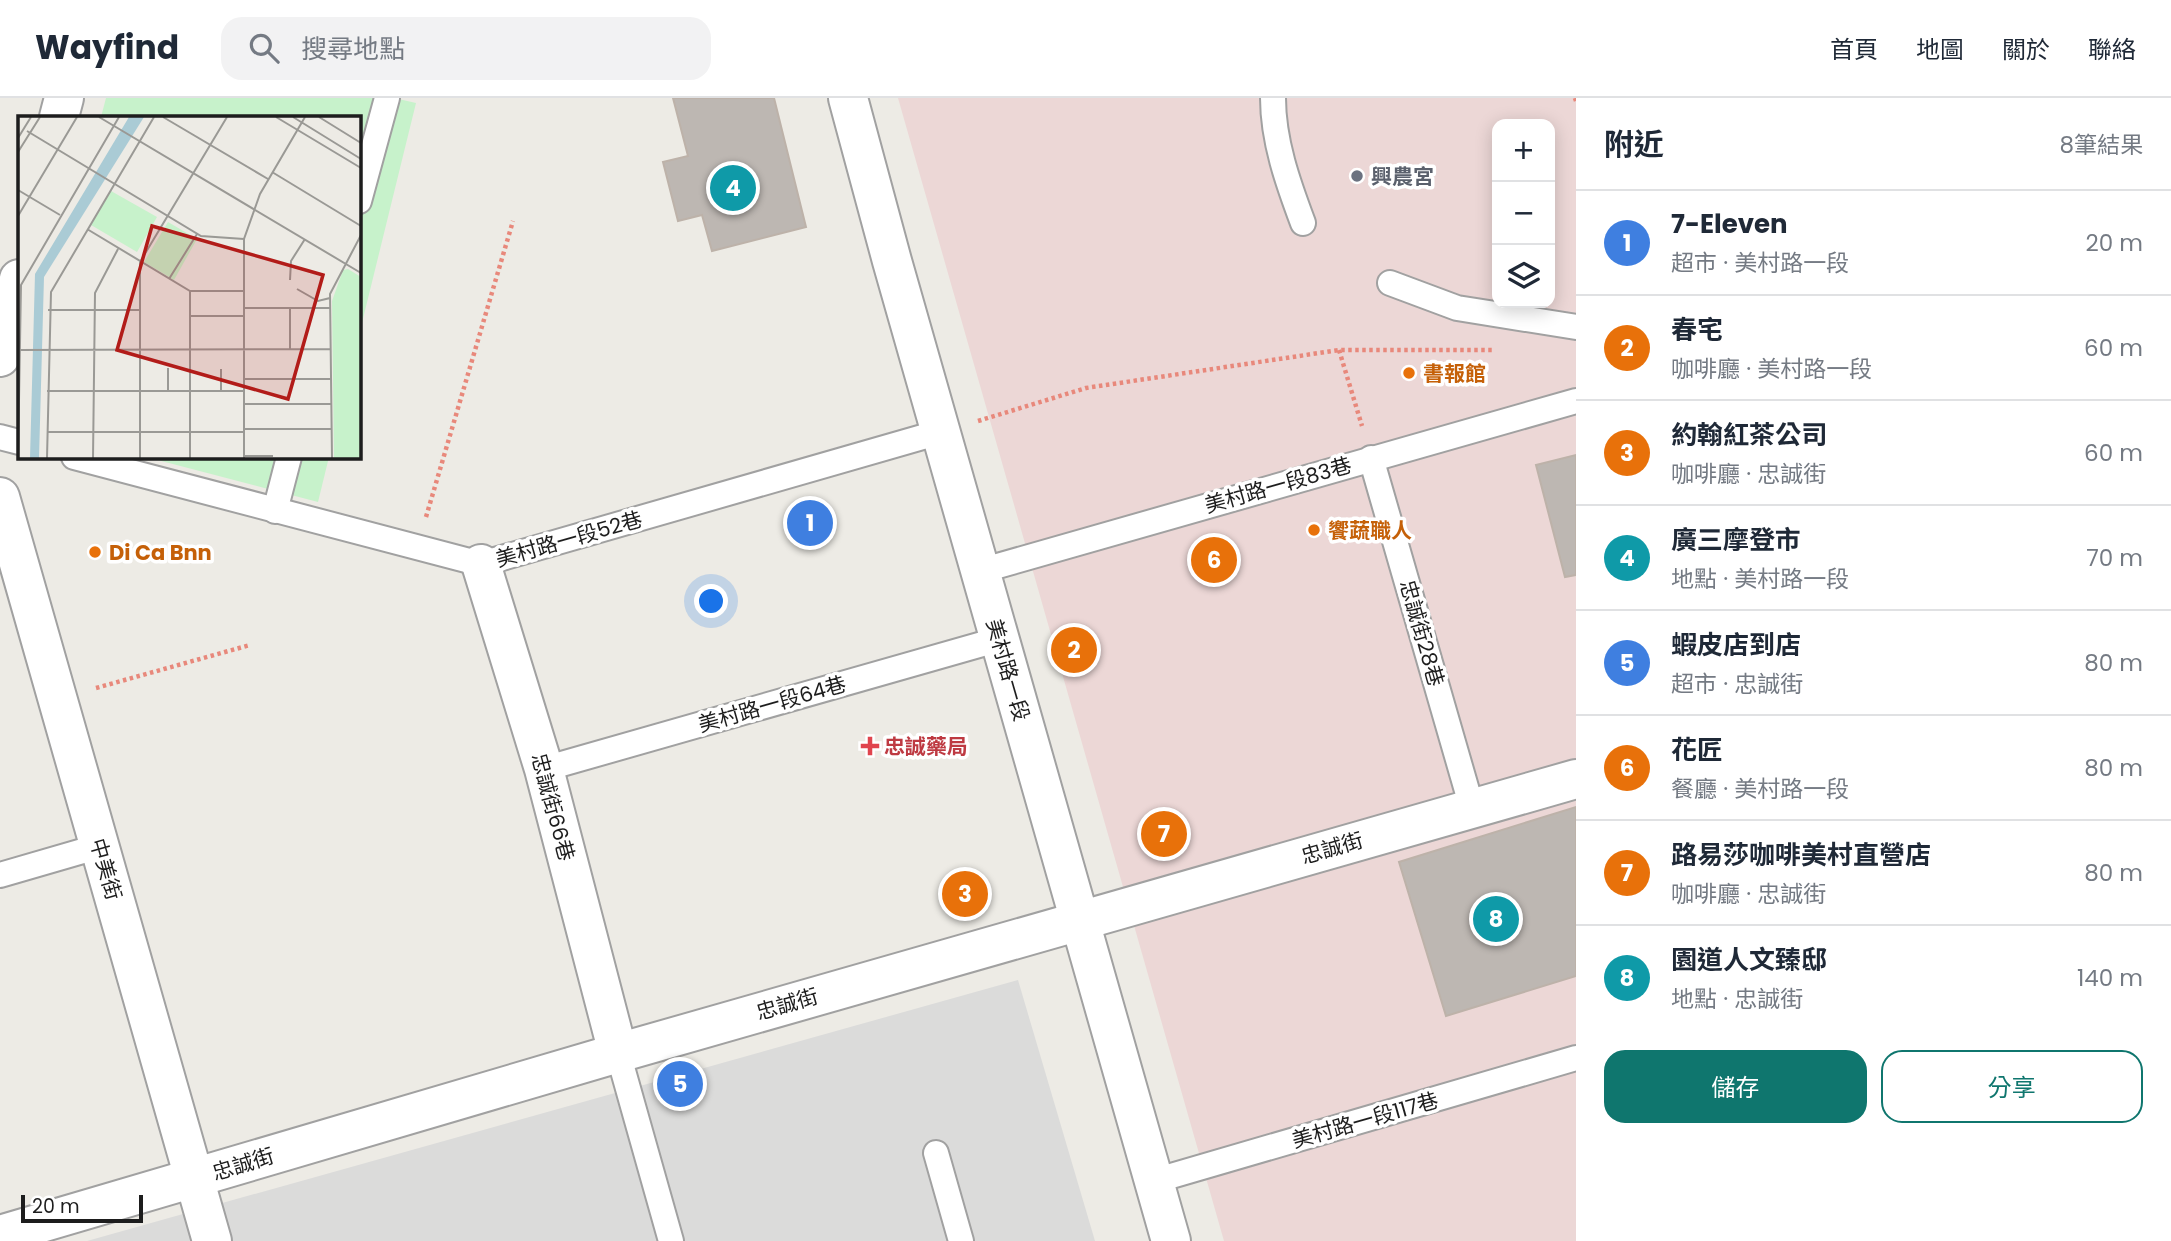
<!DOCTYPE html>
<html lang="zh-TW">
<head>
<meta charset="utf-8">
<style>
	body { margin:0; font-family:Poppins,"Noto Sans TC",sans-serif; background:#f2f2f3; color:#1f2937 }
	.controls { position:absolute; right:21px; top:21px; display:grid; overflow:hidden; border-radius:14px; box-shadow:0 4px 18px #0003 }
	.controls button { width:63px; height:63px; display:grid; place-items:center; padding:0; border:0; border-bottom:2px solid #e0e1e3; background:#fff; color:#1f2937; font:35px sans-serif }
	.scale { position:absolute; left:21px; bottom:18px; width:122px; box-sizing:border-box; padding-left:7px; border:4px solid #1d1d1d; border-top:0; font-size:19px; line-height:24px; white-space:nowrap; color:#1d1d1d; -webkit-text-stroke:5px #fff; paint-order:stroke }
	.you { position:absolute; left:712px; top:504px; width:24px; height:24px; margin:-18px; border:5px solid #fff; border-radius:50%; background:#1a73e8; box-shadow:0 0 0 10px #1a73e833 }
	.badge { display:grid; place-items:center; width:46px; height:46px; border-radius:50%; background:#0f766e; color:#fff; font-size:23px; font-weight:700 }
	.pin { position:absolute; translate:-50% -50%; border:4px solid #fff; box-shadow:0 2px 7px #0006 }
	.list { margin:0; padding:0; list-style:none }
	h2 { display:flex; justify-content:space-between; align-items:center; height:91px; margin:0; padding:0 28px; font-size:30px }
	h2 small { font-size:23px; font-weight:400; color:#747a83 }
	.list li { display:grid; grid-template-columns:46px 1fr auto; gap:21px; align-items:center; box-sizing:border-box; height:105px; padding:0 28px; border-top:2px solid #e0e1e3 }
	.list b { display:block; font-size:26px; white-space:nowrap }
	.list p { margin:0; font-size:23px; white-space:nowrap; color:#747a83 }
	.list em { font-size:23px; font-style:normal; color:#747a83 }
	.actions { display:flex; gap:14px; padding:21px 28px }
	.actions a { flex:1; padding:16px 0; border:2px solid #0f766e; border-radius:21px; text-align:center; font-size:24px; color:#0f766e }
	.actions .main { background:#0f766e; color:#fff }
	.icon { flex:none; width:38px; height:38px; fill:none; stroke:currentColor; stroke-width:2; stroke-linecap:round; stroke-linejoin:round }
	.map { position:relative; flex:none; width:1576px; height:1143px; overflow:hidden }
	header { display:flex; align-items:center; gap:42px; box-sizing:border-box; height:98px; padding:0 35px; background:#fff; border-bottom:2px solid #e0e1e3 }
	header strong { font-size:33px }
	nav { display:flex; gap:38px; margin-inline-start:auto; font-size:24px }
	.search { width:490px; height:63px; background:#f2f2f3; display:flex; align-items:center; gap:18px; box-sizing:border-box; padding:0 24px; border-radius:21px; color:#747a83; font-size:26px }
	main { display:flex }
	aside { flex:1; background:#fff }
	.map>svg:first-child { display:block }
	.residential { fill:#dbdbda }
	.commercial { fill:#ecd7d6; fill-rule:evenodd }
	.park { fill:#c7f2cb }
	.building { fill:#bdb7b2; stroke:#bdb2a9; stroke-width:2 }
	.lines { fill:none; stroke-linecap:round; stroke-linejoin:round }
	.service-casing { stroke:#a1a1a1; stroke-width:28 }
	.minor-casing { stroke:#a1a1a1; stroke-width:42 }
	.tertiary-casing { stroke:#a1a1a1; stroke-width:42 }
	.path { stroke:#e8887b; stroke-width:4.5; stroke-dasharray:3.5 3.5; stroke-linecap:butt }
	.service { stroke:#fff; stroke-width:24 }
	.minor { stroke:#fff; stroke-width:38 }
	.tertiary { stroke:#fff; stroke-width:38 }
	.worship-dot { fill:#6b7280; stroke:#fff; stroke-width:2.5 }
	.food-dot { fill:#e8710a; stroke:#fff; stroke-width:2.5 }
	.health-dot { fill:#e0444e; stroke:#fff; stroke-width:2.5 }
	.labels { text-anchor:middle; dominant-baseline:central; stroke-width:7; stroke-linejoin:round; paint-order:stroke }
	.worship-label { font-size:21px; font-weight:bold; fill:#5b616d; stroke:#fff; text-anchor:start }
	.food-label { font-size:21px; font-weight:bold; fill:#c56008; stroke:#fff; text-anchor:start }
	.street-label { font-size:21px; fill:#1d1d1d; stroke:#fff }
	.health-label { font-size:21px; font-weight:bold; fill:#be3a42; stroke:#fff; text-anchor:start }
	.inset-road { fill:none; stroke:#9a9995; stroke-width:2 }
	.view { fill:#b21c19; fill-opacity:0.15; stroke:#b21c19; stroke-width:3.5 }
	.inset-edge { fill:none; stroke:#1d1d1d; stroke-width:3.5 }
</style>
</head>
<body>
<header>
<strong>Wayfind</strong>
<div class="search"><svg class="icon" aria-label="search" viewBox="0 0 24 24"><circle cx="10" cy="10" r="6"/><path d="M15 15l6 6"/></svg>搜尋地點</div>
<nav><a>首頁</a><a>地圖</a><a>關於</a><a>聯絡</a></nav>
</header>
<main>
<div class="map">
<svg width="1576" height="1143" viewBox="0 0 1576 1143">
	<rect width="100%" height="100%" fill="#edebe5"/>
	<polygon class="residential" points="1018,882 1095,1143 87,1143"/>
	<path class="commercial" d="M898,0H1576V1143H1224ZM1497,26H1550V205H1497Z"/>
	<g class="park">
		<polygon points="106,0 394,0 416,5 359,237 359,19 101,19"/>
		<polygon points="146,359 329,359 318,404"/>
	</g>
	<g class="building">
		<polygon points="673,0 774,0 806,129 712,153 702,117 678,123 663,64 688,58"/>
		<polygon points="1576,357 1576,477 1565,479 1536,367"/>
		<polygon points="1576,709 1576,878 1446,918 1399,764"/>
	</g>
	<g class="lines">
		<g class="service-casing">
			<g id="service">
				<path d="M1273,0C1273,43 1288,85 1303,125"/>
				<polyline points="359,103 387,0"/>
				<polyline points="1390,185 1457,210 1576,229"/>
				<polyline points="0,339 19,344"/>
				<polyline points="74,359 481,466 940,334"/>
				<polyline points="1371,360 1472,710"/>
				<polyline points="275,413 289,359"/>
				<polyline points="980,473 1576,303"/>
				<polyline points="544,671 1000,541"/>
				<polyline points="0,777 100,748"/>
				<polyline points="618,955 671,1143"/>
				<polyline points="936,1055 961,1143"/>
				<polyline points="1154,1083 1576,960"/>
			</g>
		</g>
		<g class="minor-casing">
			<g id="minor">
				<polyline points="59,19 64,0"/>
				<polyline points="0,259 19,181"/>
				<polyline points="0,399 212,1143"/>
				<polyline points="481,466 544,671 618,955"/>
				<polyline points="0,1137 618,955 1576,681"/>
			</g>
		</g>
		<g class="tertiary-casing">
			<polyline id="tertiary" points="848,0 892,163 1171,1143"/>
		</g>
		<g class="path">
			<polyline points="1575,0 1576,3"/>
			<polyline points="1339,252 1362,328"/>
			<polyline points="978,323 1086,290 1339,252 1494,252"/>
			<polyline points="426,419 513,123"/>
			<polyline points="96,590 250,547"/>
		</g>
		<use href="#service" class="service"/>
		<use href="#minor" class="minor"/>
		<use href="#tertiary" class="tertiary"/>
	</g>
	<circle class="worship-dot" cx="1357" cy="78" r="7"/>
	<g class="food-dot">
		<circle cx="1409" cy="275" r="7"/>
		<circle cx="1314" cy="432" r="7"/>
		<circle cx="95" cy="454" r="7"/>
	</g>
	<path class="health-dot" d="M866.5 637.5h7v7h7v7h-7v7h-7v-7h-7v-7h7z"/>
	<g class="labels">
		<g class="worship-label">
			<text x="1371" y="78">興農宮</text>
		</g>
		<g class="food-label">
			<text x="1423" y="275">書報館</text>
			<text x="1328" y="432">饗蔬職人</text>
			<text x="109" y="454">Di Ca Bnn</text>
		</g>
		<g class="street-label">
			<text transform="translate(1278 387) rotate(-16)">美村路一段83巷</text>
			<text transform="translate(569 441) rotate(-16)">美村路一段52巷</text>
			<text transform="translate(1422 535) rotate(74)">忠誠街28巷</text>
			<text transform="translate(1008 572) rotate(74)">美村路一段</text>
			<text transform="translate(772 606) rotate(-16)">美村路一段64巷</text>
			<text transform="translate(553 709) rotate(75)">忠誠街66巷</text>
			<text transform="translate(1332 750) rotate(-16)">忠誠街</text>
			<text transform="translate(106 771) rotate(74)">中美街</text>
			<text transform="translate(787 906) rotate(-16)">忠誠街</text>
			<text transform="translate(1365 1022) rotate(-16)">美村路一段117巷</text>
			<text transform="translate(243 1066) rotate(-17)">忠誠街</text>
		</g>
		<g class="health-label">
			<text x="884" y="648">忠誠藥局</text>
		</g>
	</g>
	<g transform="translate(18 18)">
		<rect width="343" height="343" fill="#edebe5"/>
		<path d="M93,75L139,101L119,136L73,109ZM150,106L179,123L156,164L126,146ZM330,153L343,161V342H316L314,185L325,154Z" fill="#c7f2cb"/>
		<path d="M111,1H126L26,161L21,342H12L17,158Z" fill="#aacbd5"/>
		<path class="inset-road" d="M81,1L343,157M145,1L250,63M258,1L343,52M275,1L343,43M301,1L343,27M9,15L183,120L226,123M0,22L13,1M0,36L22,1M254,56L343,110M0,74L42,99M0,100L59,1M69,113L172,175H226M151,163L179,118M272,164L273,145L287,123M279,173L300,185L312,182M172,175V342M226,192H312M272,192V233M30,194H122M172,200H226M0,234L312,233M203,253V275M226,263H313M29,275H226M150,275V252M226,288H313M226,313H314M29,316H226M226,340H255M0,342L3,169L101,1M29,342L33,176L136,1M75,342L77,177L100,133M122,342V146L209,1M226,342V123L242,78L287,1M314,342L312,178L343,119"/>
		<path class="view" d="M134,110L305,159L270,283L99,234Z"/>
		<rect width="343" height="343" class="inset-edge"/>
	</g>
</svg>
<div class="controls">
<button>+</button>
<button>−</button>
<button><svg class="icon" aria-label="layers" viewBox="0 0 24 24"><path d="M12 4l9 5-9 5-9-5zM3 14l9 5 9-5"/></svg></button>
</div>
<div class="scale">20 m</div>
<div class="you"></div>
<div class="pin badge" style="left:810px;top:425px;background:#3f7fe0">1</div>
<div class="pin badge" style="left:1074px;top:552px;background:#e8710a">2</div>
<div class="pin badge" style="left:965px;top:796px;background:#e8710a">3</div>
<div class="pin badge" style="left:733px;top:90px;background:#0f9aa8">4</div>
<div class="pin badge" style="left:680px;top:986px;background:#3f7fe0">5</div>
<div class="pin badge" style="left:1214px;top:462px;background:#e8710a">6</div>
<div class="pin badge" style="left:1164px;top:736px;background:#e8710a">7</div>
<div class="pin badge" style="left:1496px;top:821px;background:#0f9aa8">8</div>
</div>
<aside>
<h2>附近<small>8筆結果</small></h2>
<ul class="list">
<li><span class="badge" style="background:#3f7fe0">1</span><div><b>7-Eleven</b><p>超市 · 美村路一段</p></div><em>20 m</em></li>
<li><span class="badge" style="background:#e8710a">2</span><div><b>春宅</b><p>咖啡廳 · 美村路一段</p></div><em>60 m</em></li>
<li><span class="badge" style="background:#e8710a">3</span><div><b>約翰紅茶公司</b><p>咖啡廳 · 忠誠街</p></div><em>60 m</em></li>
<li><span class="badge" style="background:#0f9aa8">4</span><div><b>廣三摩登市</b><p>地點 · 美村路一段</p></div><em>70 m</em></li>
<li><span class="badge" style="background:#3f7fe0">5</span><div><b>蝦皮店到店</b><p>超市 · 忠誠街</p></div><em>80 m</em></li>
<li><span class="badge" style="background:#e8710a">6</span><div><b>花匠</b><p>餐廳 · 美村路一段</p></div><em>80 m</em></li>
<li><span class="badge" style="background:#e8710a">7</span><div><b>路易莎咖啡美村直營店</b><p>咖啡廳 · 忠誠街</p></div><em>80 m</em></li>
<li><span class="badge" style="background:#0f9aa8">8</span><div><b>園道人文臻邸</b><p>地點 · 忠誠街</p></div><em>140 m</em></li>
</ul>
<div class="actions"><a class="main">儲存</a><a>分享</a></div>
</aside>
</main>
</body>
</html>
